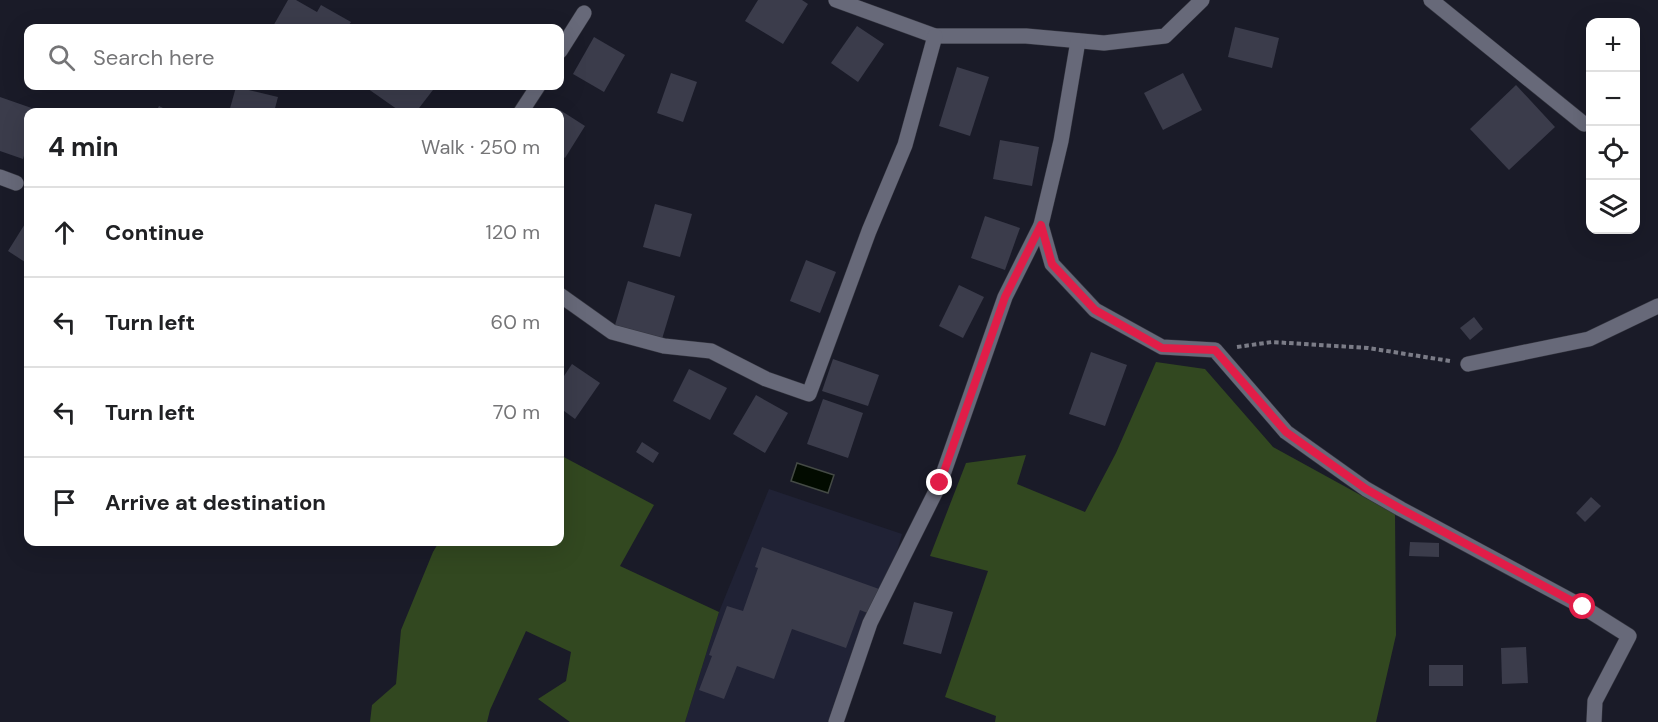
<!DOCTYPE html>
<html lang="en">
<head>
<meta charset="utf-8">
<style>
	body { margin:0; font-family:"DM Sans",sans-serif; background:#f2f2f2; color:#202124 }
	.controls { position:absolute; right:18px; top:18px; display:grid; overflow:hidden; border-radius:12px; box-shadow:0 6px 24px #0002 }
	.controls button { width:54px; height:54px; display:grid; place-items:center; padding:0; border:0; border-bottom:2px solid #e0e0e0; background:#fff; color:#202124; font:30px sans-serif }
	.stop { position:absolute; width:18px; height:18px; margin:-14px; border:4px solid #e11d48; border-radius:50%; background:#fff }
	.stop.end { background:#e11d48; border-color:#fff; box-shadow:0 2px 6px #0008 }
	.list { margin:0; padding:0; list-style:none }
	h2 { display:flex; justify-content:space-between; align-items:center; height:78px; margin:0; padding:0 24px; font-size:26px }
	h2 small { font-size:20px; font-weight:400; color:#757577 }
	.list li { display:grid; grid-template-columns:39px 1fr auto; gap:18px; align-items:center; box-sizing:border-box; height:90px; padding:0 24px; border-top:2px solid #e0e0e0 }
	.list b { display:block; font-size:22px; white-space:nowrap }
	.list em { font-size:20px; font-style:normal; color:#757577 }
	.icon { flex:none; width:33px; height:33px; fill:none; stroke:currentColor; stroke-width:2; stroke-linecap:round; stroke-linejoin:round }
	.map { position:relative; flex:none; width:1658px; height:722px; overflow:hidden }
	.search { position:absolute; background:#fff; box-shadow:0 6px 24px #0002; left:24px; top:24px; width:540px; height:66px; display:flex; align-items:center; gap:15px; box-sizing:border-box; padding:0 21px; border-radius:12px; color:#757577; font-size:22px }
	.panel { position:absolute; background:#fff; box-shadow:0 6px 24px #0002; left:24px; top:108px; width:540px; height:438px; border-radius:12px }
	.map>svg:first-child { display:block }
	.built { fill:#202235 }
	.green { fill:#324820 }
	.water { fill:#020b00; stroke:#444a45; stroke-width:1.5 }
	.building { fill:#3b3c4b }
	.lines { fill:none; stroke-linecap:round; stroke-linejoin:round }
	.minor-casing { stroke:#353640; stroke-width:16 }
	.path { stroke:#7b7c87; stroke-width:4; stroke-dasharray:4.5 3; stroke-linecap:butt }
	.minor { stroke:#676979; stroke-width:15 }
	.route { stroke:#e11d48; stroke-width:8 }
</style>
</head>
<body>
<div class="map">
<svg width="1658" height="722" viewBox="0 0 1658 722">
	<rect width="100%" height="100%" fill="#1a1b28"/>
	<polygon class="built" points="769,489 902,534 864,666 839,722 685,722 719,612"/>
	<g class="green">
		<polygon points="1156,362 1205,369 1273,447 1395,514 1396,635 1376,722 995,722 996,716 945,697 988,571 930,556 966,463 1026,455 1017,484 1085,512 1116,453"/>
		<polygon points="560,455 654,505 620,566 719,612 685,722 570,722 538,699 566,681 571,652 526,631 490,710 487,722 370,722 372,705 396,684 401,630 433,552 439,542 560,542"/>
	</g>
	<polygon class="water" points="797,463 834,475 828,493 791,481"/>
	<g class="building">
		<polygon points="288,0 296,0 317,12 321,5 351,22 347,28 272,28"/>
		<polygon points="758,0 802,0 808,4 783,44 745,21"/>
		<polygon points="857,26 884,44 858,82 831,63"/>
		<polygon points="1235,27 1279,38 1272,68 1228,57"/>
		<polygon points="594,37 625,55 604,92 573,74"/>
		<polygon points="957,67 989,77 970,136 939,126"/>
		<polygon points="671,73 697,82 683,122 657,113"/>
		<polygon points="1183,73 1202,110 1163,130 1144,93"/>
		<polygon points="1516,85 1555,127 1509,170 1470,129"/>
		<polygon points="364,86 436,86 416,112 401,112"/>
		<polygon points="236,87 278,97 274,112 229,112"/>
		<polygon points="0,97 43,112 28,112 28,143 23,159 0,151"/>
		<polygon points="159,106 171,112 156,112"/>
		<polygon points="560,110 585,126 565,158 560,154"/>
		<polygon points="1000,140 1039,147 1032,186 993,179"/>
		<polygon points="655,204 692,214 680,257 643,247"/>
		<polygon points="985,216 1020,228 1005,270 971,258"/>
		<polygon points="28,219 28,264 8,251"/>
		<polygon points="806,260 836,272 820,313 790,301"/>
		<polygon points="628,281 675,296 662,339 615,325"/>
		<polygon points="959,285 984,297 963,338 939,326"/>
		<polygon points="1474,317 1483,329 1470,340 1460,328"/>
		<polygon points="1091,352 1127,365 1105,426 1069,414"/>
		<polygon points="833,359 879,375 868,406 822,391"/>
		<polygon points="572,364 600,383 575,419 560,408 560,382"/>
		<polygon points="689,369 727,388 710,420 673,401"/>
		<polygon points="756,395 788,413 765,453 733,434"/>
		<polygon points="823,399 863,413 848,458 807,444"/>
		<polygon points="642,442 659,453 653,463 636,452"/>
		<polygon points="1591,497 1601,506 1585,522 1576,513"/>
		<polygon points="1410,542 1439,543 1439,557 1409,556"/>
		<polygon points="762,547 879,589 870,614 860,610 846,648 792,629 774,679 737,666 724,699 699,690 712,656 709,655 727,606 743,611 758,568 755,567"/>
		<polygon points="914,602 953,612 941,654 903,644"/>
		<polygon points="1526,647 1528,683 1502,684 1501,648"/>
		<rect x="1429" y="665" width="34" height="21"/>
	</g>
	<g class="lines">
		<g class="minor-casing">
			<g id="minor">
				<polyline points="836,0 935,36 1026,36 1104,43 1165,36 1202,0"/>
				<polyline points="1431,0 1584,124"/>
				<polyline points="560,51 584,13"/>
				<polyline points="521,112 538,86"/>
				<polyline points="0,177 16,183"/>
				<polyline points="1041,225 1052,264 1095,310 1162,347 1215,350 1286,432 1366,489 1401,509 1583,607 1629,636 1595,701 1594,722"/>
				<polyline points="560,295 612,332 664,346 711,351 766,379 809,394 869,231 905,145 935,36"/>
				<polyline points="1468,364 1589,339 1658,306"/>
				<polyline points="836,722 870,623 940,483 1005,297 1041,225 1061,141 1078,41"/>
			</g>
		</g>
		<polyline class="path" points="1237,347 1272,342 1368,348 1450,361"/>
		<use href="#minor" class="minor"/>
	</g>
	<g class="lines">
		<polyline class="route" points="940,483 1005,297 1041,225 1052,264 1095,310 1162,348 1215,350 1286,432 1366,489 1401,509 1583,607"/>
	</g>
</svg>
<div class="controls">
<button>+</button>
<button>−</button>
<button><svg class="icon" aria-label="locate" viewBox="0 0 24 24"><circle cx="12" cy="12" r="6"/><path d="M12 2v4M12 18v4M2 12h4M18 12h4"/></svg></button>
<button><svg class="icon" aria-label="layers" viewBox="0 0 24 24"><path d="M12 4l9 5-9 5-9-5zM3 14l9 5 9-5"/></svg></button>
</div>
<div class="stop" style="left:1583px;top:607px"></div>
<div class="stop end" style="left:940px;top:483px"></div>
<div class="search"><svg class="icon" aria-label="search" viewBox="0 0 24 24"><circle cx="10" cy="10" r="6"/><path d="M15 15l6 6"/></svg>Search here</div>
<section class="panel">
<h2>4 min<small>Walk · 250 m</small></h2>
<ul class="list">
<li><svg class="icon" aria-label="ahead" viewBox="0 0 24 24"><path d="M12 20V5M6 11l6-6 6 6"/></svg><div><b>Continue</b></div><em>120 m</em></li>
<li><svg class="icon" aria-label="left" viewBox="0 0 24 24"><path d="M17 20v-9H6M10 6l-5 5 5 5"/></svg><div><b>Turn left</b></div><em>60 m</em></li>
<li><svg class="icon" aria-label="left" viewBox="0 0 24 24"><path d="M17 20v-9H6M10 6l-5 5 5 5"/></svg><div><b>Turn left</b></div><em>70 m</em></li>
<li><svg class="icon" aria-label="arrive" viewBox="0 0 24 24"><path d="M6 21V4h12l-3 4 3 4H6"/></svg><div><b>Arrive at destination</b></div></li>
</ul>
</section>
</div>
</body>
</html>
